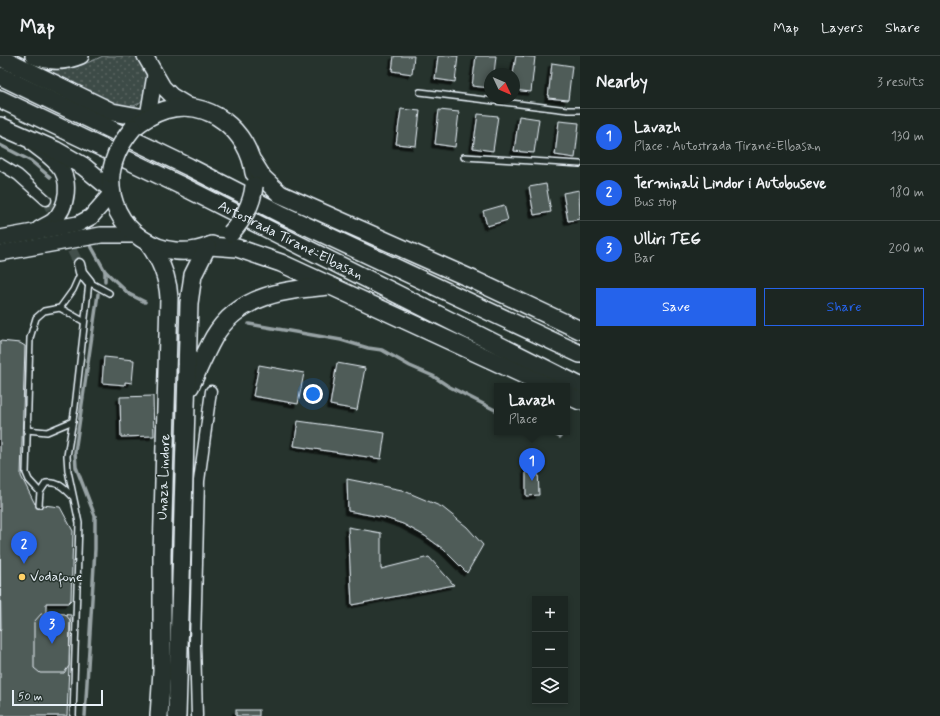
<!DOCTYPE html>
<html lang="en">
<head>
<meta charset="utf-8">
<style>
	body { margin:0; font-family:Mynerve,sans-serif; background:#29322f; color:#f1f3f6 }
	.controls { position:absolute; right:12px; bottom:12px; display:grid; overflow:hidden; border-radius:0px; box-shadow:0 2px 6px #0003 }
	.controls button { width:36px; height:36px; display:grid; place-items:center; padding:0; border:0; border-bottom:1px solid #3a4340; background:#1c2622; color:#f1f3f6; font:20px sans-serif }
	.compass { position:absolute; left:484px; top:12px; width:36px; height:36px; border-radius:50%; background:#1c2622; box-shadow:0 2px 6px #0003; rotate:134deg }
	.scale { position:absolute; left:12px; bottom:10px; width:91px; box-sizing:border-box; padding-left:4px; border:2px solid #e8f1f8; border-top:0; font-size:11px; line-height:14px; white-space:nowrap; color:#e8f1f8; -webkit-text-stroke:3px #26332d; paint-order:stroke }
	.you { position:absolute; left:313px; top:338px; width:14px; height:14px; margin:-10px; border:3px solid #fff; border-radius:50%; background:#1a73e8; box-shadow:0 0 0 6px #1a73e833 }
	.badge { display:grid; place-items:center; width:26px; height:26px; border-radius:50%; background:#2563eb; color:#fff; font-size:13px; font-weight:700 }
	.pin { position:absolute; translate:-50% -33px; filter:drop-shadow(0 1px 2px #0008) }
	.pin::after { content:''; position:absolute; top:21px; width:14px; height:12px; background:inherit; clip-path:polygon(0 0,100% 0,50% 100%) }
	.popup { position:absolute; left:494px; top:327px; width:76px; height:52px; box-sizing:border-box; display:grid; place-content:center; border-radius:0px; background:#1c2622; filter:drop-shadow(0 1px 3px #0005); font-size:13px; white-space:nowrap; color:#a0a5a5 }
	.popup b { font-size:15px; color:#f1f3f6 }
	.popup::after { content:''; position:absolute; left:50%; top:100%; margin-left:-8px; border:8px solid transparent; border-top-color:#1c2622 }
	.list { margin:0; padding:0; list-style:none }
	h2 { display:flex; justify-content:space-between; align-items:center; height:52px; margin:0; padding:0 16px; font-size:17px }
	h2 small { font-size:13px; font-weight:400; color:#a0a5a5 }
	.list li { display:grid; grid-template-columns:26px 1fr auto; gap:12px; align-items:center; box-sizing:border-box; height:56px; padding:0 16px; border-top:1px solid #3a4340 }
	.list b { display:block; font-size:15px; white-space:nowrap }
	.list p { margin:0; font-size:13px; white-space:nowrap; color:#a0a5a5 }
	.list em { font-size:13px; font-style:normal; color:#a0a5a5 }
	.actions { display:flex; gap:8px; padding:12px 16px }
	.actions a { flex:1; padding:9px 0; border:1px solid #2563eb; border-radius:0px; text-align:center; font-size:14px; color:#2563eb }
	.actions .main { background:#2563eb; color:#fff }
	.icon { flex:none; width:22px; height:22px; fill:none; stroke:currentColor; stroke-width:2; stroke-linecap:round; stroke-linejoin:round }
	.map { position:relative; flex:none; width:580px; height:660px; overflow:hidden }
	header { display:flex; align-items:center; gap:24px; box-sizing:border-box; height:56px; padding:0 20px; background:#1c2622; border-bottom:1px solid #3a4340 }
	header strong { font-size:19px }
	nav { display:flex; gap:22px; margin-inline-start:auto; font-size:14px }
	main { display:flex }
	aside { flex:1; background:#1c2622 }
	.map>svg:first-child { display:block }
	.grass { fill:url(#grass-dots); stroke:#939ea0 }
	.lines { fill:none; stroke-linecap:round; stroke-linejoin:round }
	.stream { stroke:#98a3a5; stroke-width:3.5 }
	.building { fill:#505c59; stroke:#e8f1f8; filter:url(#shadow) }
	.street-tunnel { stroke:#43504b; stroke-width:10; stroke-dasharray:10 5; stroke-linecap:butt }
	.lane-casing { stroke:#e8f1f8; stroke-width:8 }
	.street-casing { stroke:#e8f1f8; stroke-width:13 }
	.primary-casing { stroke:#e8f1f8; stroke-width:18 }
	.highway-casing { stroke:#e8f1f8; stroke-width:20 }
	.lane { stroke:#26332d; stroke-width:5 }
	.street { stroke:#26332d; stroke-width:10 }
	.primary { stroke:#26332d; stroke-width:15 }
	.highway { stroke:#26332d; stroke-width:17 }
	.highway-bridge-casing { stroke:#e8f1f8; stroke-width:20; stroke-linecap:butt }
	.highway-bridge { stroke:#26332d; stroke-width:17 }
	.poi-dot { fill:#ffd166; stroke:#26332d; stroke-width:1.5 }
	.labels { text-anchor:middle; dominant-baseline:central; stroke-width:3; stroke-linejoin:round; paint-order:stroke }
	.street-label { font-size:14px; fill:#e8f1f8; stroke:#26332d }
	.poi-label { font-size:14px; fill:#e8f1f8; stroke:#26332d; text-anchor:start }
</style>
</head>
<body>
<header>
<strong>Map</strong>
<nav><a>Map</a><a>Layers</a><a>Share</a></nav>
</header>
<main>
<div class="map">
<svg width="580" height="660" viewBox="0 0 580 660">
	<defs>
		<pattern id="grass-dots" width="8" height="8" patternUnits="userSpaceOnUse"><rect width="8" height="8" fill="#3e4b47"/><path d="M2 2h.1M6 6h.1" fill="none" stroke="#5a6562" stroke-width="1.8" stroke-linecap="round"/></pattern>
		<filter id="shadow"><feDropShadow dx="-3.5" dy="3.5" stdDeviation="0" flood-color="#0009"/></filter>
	</defs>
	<rect width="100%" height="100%" fill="#26332d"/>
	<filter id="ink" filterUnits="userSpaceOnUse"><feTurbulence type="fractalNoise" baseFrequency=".025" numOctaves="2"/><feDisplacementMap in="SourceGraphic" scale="8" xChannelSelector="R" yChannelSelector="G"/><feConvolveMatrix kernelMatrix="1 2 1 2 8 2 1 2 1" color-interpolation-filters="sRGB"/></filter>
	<g filter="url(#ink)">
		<path class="grass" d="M103,0H135C155,16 154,57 117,51L39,13C63,16 82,10 103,0Z"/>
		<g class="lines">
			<g class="stream">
				<polyline points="0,89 31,105 50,121"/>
				<polyline points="90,188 105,215 129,238 145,246"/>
				<polyline points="105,225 105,215"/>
				<polyline points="249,268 341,284 368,292 382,294 410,310 433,320 448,330 497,355"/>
				<polyline points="551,376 560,381"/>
				<polyline points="85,660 95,493 95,460 76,411 75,396 98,238"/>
			</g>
		</g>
		<g class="building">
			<polygon points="394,0 414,0 412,18 392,15"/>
			<polygon points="438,0 458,0 455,26 435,23"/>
			<polygon points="476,0 496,0 494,18 490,18 490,32 472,30"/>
			<polygon points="516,0 535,1 531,36 514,34 513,18"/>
			<polygon points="552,7 572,10 568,44 548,42"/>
			<polygon points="401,53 420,55 416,90 396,88"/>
			<polygon points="439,54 459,56 455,91 435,88"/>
			<polygon points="478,58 498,60 493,95 473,92"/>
			<polygon points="519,60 539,63 534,97 514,95"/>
			<polygon points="559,65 579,67 575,102 555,99"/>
			<polygon points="546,128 551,156 534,159 529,131"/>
			<polygon points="579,134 580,163 568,165 563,137"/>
			<polygon points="504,149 508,164 487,170 483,155"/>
			<polygon points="0,285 20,287 25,290 21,420 35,448 60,451 73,475 71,544 68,547 46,547 46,557 71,559 67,660 0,660"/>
			<polygon points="104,301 134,304 132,327 125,326 125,329 102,327"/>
			<polygon points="337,307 365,312 357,354 330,349"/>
			<polygon points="259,309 304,317 298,348 253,340"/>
			<polygon points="153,340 154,380 121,381 120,341"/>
			<polygon points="298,365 385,377 381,403 294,390"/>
			<polygon points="526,411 538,411 539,439 526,440"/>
			<polygon points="347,423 402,434 442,451 467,471 483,489 467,517 443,493 425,480 403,468 385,462 348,455"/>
			<polygon points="348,471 381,477 381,513 429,501 454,529 352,549"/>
			<polygon points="0,499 1,573 0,575"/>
			<polygon points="46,557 65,558 70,564 69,610 64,617 40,617 34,612 34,566 41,558"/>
			<rect x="236" y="654" width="23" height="6"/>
		</g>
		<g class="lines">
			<g class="street-tunnel">
				<polyline points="46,144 58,167"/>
				<polyline points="65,181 79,208"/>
			</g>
			<g class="lane-casing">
				<g id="lane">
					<polyline points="420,36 568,54 580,54"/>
					<polyline points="464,101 580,108"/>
					<polyline points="60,252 83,265"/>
					<polyline points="27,374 47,376 73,365"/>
					<path d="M40,436L46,427C58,425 64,432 72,440"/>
					<polyline points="39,449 40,436 29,424 26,417 30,282 36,262 44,255 60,252 73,234 81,216"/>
					<polyline points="73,660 79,467 68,415 67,400 75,351 89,226 109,237"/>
				</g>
			</g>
			<g class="street-casing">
				<g id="street">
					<polyline points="0,108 18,119 46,144"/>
					<polyline points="79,208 81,216 89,226"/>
					<polyline points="197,660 195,588 199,425 211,335"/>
				</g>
			</g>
			<g class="primary-casing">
				<g id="primary">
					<path d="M33,0C49,7 65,7 81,0"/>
					<polyline points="145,0 163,31 172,40 192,52"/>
					<polyline points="148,60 155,19"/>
					<path d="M33,88C41,94 50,100 57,108C72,123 68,151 53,165C49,168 44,170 39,173"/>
					<polyline points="0,182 78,168 91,161 111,138"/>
					<polyline points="0,197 101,179 136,179"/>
				</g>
			</g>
			<g class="highway-casing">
				<g id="highway">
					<polyline points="0,1 112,56 145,62"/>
					<polyline points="0,20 189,111 283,159 580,298"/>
					<path id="s1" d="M0,43L182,130L580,330"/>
					<polyline points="0,70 55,94 83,110 111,133"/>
					<path d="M133,72C143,64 152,58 165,54C208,41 249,75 254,117"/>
					<polyline points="253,106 263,122 280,138 476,225 580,274"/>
					<path d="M111,118C106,173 163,211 212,189"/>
					<path d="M148,187C161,204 168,221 169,242L162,499V615L159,660"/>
					<polyline points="210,190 237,192 281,207 548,330"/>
					<path d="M190,331C198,314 205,297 214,281C239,238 286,234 330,230"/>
					<polyline points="567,339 580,345"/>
					<polyline points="177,660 189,247 193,219 207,191"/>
				</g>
			</g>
			<use href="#lane" class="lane"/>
			<use href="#street" class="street"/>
			<use href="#primary" class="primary"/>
			<use href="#highway" class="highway"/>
			<g class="highway-bridge-casing">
				<g id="highway-bridge">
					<path d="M111,118C114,99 121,87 133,72"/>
					<path d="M231,177C243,163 252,149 254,130"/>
				</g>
			</g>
			<use href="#highway-bridge" class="highway-bridge"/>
		</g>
	</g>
	<circle class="poi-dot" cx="22" cy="521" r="4"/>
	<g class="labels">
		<g class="street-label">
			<text stroke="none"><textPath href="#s1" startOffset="323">Autostrada Tiranë-Elbasan</textPath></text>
			<text transform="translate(164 421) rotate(-88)">Unaza Lindore</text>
		</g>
		<g class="poi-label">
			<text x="30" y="521">Vodafone</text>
		</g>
	</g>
</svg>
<div class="controls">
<button>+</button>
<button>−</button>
<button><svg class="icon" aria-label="layers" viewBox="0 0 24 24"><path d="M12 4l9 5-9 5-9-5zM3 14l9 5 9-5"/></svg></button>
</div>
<svg class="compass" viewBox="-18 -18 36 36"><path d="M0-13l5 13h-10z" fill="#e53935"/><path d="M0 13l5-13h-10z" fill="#a0a5a5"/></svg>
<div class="scale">50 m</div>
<div class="you"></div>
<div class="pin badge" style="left:532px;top:425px">1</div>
<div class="popup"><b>Lavazh</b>Place</div>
<div class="pin badge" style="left:24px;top:508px">2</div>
<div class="pin badge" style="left:52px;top:588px">3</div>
</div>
<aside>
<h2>Nearby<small>3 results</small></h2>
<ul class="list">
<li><span class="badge">1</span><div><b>Lavazh</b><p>Place · Autostrada Tiranë-Elbasan</p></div><em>130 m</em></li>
<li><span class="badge">2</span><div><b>Terminali Lindor i Autobuseve</b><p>Bus stop</p></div><em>180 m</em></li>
<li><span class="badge">3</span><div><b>Ulliri TEG</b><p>Bar</p></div><em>200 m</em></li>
</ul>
<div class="actions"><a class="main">Save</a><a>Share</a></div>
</aside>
</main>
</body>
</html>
